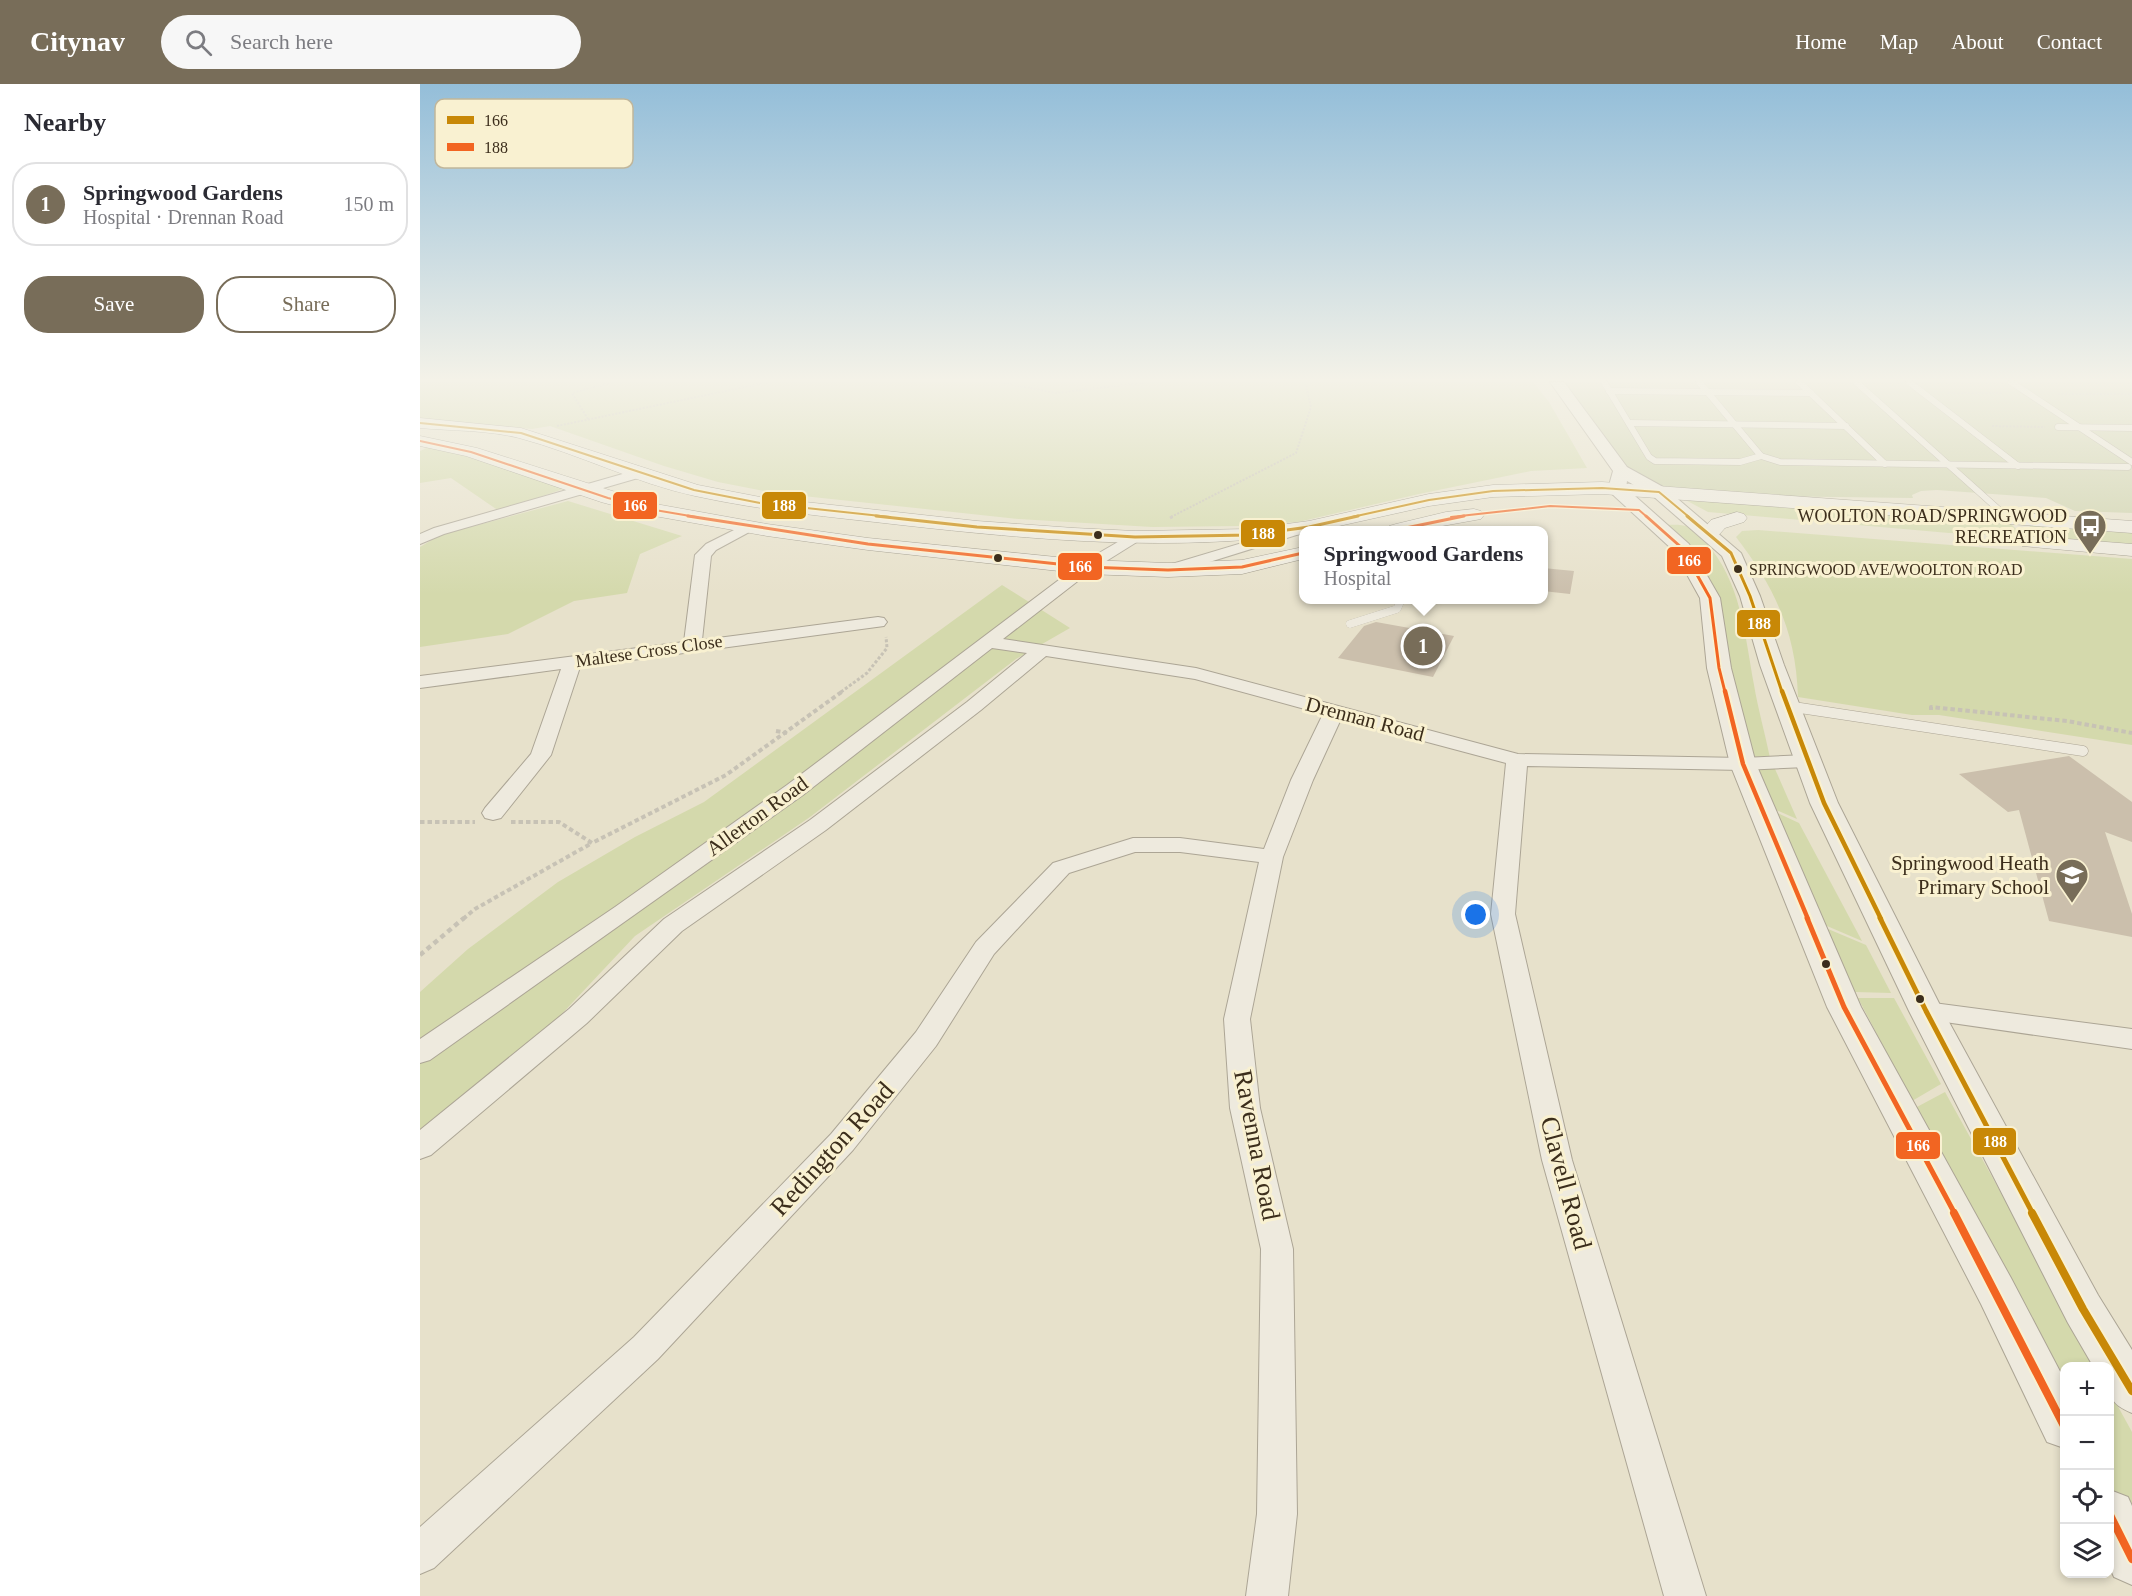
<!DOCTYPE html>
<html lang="en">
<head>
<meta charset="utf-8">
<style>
	body { margin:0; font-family:Georgia,serif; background:#f7f7f7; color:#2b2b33 }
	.controls { position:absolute; right:18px; bottom:18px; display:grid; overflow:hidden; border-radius:12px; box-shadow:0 3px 9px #0003 }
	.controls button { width:54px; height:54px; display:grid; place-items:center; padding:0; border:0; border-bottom:2px solid #e1e1e2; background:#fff; color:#2b2b33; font:30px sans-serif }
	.you { position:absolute; left:1056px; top:831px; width:21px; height:21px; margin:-15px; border:4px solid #fff; border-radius:50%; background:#1a73e8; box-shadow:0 0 0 9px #1a73e833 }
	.badge { display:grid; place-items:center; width:39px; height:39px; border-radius:50%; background:#786d59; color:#fff; font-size:20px; font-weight:700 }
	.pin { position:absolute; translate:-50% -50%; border:3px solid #fff; box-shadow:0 2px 6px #0006 }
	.popup { position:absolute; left:879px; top:442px; width:249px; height:78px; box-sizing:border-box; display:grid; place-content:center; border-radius:12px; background:#fff; filter:drop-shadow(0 2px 4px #0005); font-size:20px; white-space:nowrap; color:#7c7c81 }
	.popup b { font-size:22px; color:#2b2b33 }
	.popup::after { content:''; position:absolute; left:50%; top:100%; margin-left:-12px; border:12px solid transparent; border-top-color:#fff }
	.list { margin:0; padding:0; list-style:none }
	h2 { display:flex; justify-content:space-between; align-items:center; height:78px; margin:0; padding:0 24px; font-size:26px }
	h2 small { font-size:20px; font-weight:400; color:#7c7c81 }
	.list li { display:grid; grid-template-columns:39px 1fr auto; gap:18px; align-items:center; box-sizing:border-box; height:84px; margin:0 12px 12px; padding:0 12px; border:2px solid #e1e1e2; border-radius:24px }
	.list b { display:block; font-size:22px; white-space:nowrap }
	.list p { margin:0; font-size:20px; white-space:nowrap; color:#7c7c81 }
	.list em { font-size:20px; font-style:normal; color:#7c7c81 }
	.actions { display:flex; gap:12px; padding:18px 24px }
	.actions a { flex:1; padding:14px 0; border:2px solid #786d59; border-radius:24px; text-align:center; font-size:21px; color:#786d59 }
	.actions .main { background:#786d59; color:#fff }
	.icon { flex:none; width:33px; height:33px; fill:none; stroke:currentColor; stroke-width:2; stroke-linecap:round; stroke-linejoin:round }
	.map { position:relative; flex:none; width:1712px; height:1512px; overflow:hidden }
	header { display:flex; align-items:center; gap:36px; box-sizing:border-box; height:84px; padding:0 30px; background:#786d59; color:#fff }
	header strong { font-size:28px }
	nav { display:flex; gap:33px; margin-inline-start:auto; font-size:21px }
	.search { width:420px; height:54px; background:#f7f7f7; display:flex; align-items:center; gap:15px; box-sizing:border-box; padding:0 21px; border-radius:33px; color:#7c7c81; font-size:22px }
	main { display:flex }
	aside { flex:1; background:#fff }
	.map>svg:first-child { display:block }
	.green { fill:#d4d9ac }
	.cemetery { fill:#ced2ac }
	.building { fill:#cbbfac }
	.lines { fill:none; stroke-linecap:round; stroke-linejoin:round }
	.service-far2-casing { stroke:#aca595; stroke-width:7 }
	.service-far1-casing { stroke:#aca595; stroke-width:8 }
	.service-casing { stroke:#aca595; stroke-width:11 }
	.minor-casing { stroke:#aca595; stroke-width:2 }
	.tertiary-casing { stroke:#aca595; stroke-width:2 }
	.secondary-casing { stroke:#9b9585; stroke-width:1 }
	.path-far3 { stroke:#c7c2b5; stroke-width:2; stroke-dasharray:2 1.5; stroke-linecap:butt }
	.path-far2 { stroke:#c7c2b5; stroke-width:3; stroke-dasharray:3 2; stroke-linecap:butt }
	.path-far1 { stroke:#c7c2b5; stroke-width:4; stroke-dasharray:4.5 3; stroke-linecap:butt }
	.path { stroke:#c7c2b5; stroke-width:4.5; stroke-dasharray:5 4; stroke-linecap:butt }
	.service-far2 { stroke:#eeeade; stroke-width:6 }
	.service-far1 { stroke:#eeeade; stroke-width:8 }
	.service { stroke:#eeeade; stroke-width:10 }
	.minor { fill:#eeeade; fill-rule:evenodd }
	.tertiary { fill:#eeeade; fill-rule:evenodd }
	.secondary { fill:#eeeade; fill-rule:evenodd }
	.bus-1-far4-casing { stroke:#f9f1d1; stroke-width:4.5 }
	.bus-1-far3-casing { stroke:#f9f1d1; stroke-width:6 }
	.bus-1-far2-casing { stroke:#f9f1d1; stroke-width:9 }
	.bus-1-far1-casing { stroke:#f9f1d1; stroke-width:10 }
	.bus-1-casing { stroke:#f9f1d1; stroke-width:12 }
	.bus-2-far4-casing { stroke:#f9f1d1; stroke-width:4.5 }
	.bus-2-far3-casing { stroke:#f9f1d1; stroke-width:6 }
	.bus-2-far2-casing { stroke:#f9f1d1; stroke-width:9 }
	.bus-2-far1-casing { stroke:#f9f1d1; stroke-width:10 }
	.bus-2-casing { stroke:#f9f1d1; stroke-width:12 }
	.bus-1-far4 { stroke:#c88807; stroke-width:2 }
	.bus-1-far3 { stroke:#c88807; stroke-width:3 }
	.bus-1-far2 { stroke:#c88807; stroke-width:4.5 }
	.bus-1-far1 { stroke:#c88807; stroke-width:5 }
	.bus-1 { stroke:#c88807; stroke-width:8 }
	.bus-2-far4 { stroke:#f26522; stroke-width:2 }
	.bus-2-far3 { stroke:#f26522; stroke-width:3 }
	.bus-2-far2 { stroke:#f26522; stroke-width:4.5 }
	.bus-2-far1 { stroke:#f26522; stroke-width:5 }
	.bus-2 { stroke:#f26522; stroke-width:8 }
	.bus-dot { fill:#3c2e1c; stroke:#f9f1d1; stroke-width:2 }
	.labels { text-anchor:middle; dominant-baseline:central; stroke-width:6; stroke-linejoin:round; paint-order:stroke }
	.far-bus-label { font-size:16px; fill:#3c2e1c; stroke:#f9f1d1; text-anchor:start }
	.far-poi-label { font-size:18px; fill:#3c2e1c; stroke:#f9f1d1; text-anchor:end }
	.far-street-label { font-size:18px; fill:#3c2e1c; stroke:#f9f1d1 }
	.street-label { font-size:21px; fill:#3c2e1c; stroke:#f9f1d1 }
	.poi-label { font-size:21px; fill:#3c2e1c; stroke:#f9f1d1; text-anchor:end }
	.near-street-label { font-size:26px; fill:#3c2e1c; stroke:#f9f1d1 }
	.key { fill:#f9f1d1; stroke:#c0b69b; stroke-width:1.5 }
	.key-label { font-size:16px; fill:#3c2e1c }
	.line-badge { stroke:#f9f1d1; stroke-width:2 }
	.badge-label { font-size:16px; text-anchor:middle; font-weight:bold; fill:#fff }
</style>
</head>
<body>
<header>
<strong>Citynav</strong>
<div class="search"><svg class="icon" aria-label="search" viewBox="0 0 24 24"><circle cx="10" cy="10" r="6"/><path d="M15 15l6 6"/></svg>Search here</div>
<nav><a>Home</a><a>Map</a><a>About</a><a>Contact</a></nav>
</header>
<main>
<aside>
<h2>Nearby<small></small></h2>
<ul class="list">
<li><span class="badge">1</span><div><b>Springwood Gardens</b><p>Hospital · Drennan Road</p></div><em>150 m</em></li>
</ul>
<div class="actions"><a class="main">Save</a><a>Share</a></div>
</aside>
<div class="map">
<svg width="1712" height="1512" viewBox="0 0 1712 1512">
	<rect width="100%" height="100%" fill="#e7e1cb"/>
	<g class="green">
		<polygon points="0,298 1113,298 1129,318 1167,384 1111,387 999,410 878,438 822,442 732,443 599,435 355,409 298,398 244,382 130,342 112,345 0,336"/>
		<polygon points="13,361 146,404 79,427 31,394 0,399 0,367"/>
		<polygon points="1258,412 1588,437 1603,452 1529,449 1288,428"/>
		<polygon points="148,417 262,452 220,470 207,509 154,517 88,550 0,563 0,463 20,451"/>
		<path d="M1245,441C1251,441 1262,440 1268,443C1274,446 1280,453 1285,458C1321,496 1325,552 1334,601C1338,625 1345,649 1350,674L1326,673L1305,554Z"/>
		<polygon points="1608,441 1712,446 1712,462 1622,453"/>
		<path d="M1338,446L1712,475V661L1519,631H1492L1378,613C1376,548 1355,504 1316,453L1322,447Z"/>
		<polygon points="582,501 650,544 596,575 390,733 215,852 122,951 0,1048 0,908 48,865 138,798 215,753 284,718"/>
		<polygon points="1326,684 1355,685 1377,735 1342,720"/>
		<polygon points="1342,722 1379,739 1442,857 1400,839"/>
		<polygon points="1401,842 1446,861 1471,909 1435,908"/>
		<polygon points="1438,914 1474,914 1521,1000 1492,1017"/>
		<polygon points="1525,1008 1677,1282 1644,1282 1644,1299 1638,1300 1495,1024"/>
		<polygon points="1690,1308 1712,1348 1712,1442 1690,1399"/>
	</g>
	<polygon class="cemetery" points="1143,298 1712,298 1712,429 1655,427 1626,414 1517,406 1501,407 1492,411 1493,414 1338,412 1250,405 1206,386 1166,326"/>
	<g class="building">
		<polygon points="1123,484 1154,487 1150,510 1123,507"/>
		<polygon points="956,538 1034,552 1013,593 918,574 944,542"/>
		<polygon points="1649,672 1712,718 1712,758 1685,748 1712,830 1712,853 1629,837 1599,726 1588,728 1539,690"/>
	</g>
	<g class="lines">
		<g class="service-far2-casing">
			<g id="service-far2">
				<polyline points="1184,298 1229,373 1235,377 1320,378 1341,372"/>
				<polyline points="1279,298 1341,372 1360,378 1708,383"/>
				<polyline points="1379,298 1465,380"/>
				<polyline points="1436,298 1587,433"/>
				<polyline points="1489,298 1598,382"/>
				<polyline points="1591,298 1712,378"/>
				<polyline points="1189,307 1391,309"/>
				<polyline points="1209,339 1426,342"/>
				<polyline points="1638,343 1712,344"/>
			</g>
		</g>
		<g class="service-far1-casing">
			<g id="service-far1">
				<polyline points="1586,432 1589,435"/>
				<polyline points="930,540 977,525 981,516"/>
			</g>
		</g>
		<g class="service-casing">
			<polyline id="service" points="1367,622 1663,667"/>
		</g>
		<g class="minor-casing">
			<g id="minor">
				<polygon points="220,385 227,389 225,392 24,450 0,460 0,450 14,444"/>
				<polygon points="328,439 333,440 335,443 333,446 296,466 291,472 282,556 458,533 464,534 467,538 464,542 160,583 131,671 81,734 73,736 65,734 62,729 65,724 111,670 141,585 0,604 0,592 264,558 275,471 286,460"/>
				<polygon points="885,440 890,441 892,444 891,446 883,446 883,449 754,489 742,489 740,486 742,483"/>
				<polygon points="715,448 720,450 723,453 720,456 672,486 583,555 776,584 1098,670 1323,674 1386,671 1393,673 1396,677 1393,681 1386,683 1323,686 1107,682 1095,830 1152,1076 1286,1512 1244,1512 1122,1076 1071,830 1086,679 921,635 893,696 863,773 830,935 840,1024 873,1165 877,1430 868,1512 826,1512 837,1430 841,1165 810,1024 804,935 839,778 760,768 715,768 649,789 574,870 516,962 433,1066 238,1275 14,1484 0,1490 0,1443 214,1253 411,1050 496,948 556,858 633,779 713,754 760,754 844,765 871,696 903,630 775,595 626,572 561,626 406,746 262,847 167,939 11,1071 0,1075 0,1046 149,925 244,835 390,736 547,618 607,569 572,564 383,711 10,976 0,979 0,955 195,823 367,701 660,480"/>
				<polygon points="1506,918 1712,945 1712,965 1497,934 1493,927 1497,920"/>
			</g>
		</g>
		<g class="tertiary-casing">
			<g id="tertiary">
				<path d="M1130,298H1144L1207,383L1245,404L1321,469L1340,512L1364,581L1418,719L1523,927L1678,1211L1712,1266V1329C1685,1318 1690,1308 1690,1282H1673L1648,1239L1489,927L1390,719L1340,581L1320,512L1302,472L1233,412L1207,397L1206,404L1269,460L1300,514L1311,584L1336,680L1441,923L1591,1194L1644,1295V1364L1627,1358L1561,1220L1407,923L1310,680L1287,584L1280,514L1254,467L1191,409L1188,405L1193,387Z"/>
				<polygon points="1690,1406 1708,1413 1712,1422 1712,1501 1694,1493 1690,1484"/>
			</g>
		</g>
		<g class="secondary-casing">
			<g id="secondary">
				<path d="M0,334L101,344L278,401L340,413L557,437L654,444L715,447L829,445L889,437L1009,410L1073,401L1182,398L1712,437V449L1182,410L1073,413L1009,422L901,446H883V450C750,468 615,456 481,441C412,433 343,427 275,412C215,399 159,370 99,354C67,346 32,347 0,344Z"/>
				<polygon points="0,352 57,364 230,419 347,440 448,454 666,476 748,479 822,476 883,463 883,475 822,490 748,493 666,490 448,466 347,452 229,431 181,418 46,372 0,362"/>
				<polygon points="1054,425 1061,427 1064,431 1061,435 1000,446 966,446 969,442 976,440 1026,428"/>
				<polygon points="1317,428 1324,430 1327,434 1324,438 1305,444 1296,454 1289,456 1282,454 1279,450 1291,436"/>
				<polygon points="1609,452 1712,460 1712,472 1602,462 1598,458 1602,454"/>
			</g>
		</g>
		<g class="path-far3">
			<polyline points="580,298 635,309 730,298"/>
			<polyline points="1527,309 1582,309"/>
			<polyline points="1638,310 1712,310"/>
			<polyline points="168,335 152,309 193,298"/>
			<polyline points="137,342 349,298"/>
			<polyline points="1572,342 1625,343"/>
			<polyline points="751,433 876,369 891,323 885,298"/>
		</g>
		<g class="path-far2">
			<polyline points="750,434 754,432"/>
			<polyline points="421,608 447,589 467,564 466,553"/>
		</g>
		<g class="path-far1">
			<polyline points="1511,626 1511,623 1647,637 1712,649"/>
			<polyline points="356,647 367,649"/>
			<polyline points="0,738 55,738"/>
			<polyline points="91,738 139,738 172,759 306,691 423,607"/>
			<polyline points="43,835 55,825 172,759"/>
		</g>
		<polyline class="path" points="0,871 44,834"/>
		<use href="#service-far2" class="service-far2"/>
		<use href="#service-far1" class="service-far1"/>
		<use href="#service" class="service"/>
		<use href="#minor" class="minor"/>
		<use href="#tertiary" class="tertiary"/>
		<use href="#secondary" class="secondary"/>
		<g class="bus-1-far4-casing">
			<g id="bus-1-far4">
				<polyline points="0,339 101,349 274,406 340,419 470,433"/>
				<polyline points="932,433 1009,416 1073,407 1182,404 1239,408 1269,433"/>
			</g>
		</g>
		<g class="bus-1-far3-casing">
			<g id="bus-1-far3">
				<polyline points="456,432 557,443 715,453 829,451 889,443 938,432"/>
				<polyline points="1267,432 1311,469 1330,512 1362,608"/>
			</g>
		</g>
		<g class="bus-1-far2-casing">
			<polyline id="bus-1-far2" points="1362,607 1404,719 1461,835"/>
		</g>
		<g class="bus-1-far1-casing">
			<polyline id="bus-1-far1" points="1460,834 1506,927 1613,1130"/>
		</g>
		<g class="bus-1-casing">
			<polyline id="bus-1" points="1612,1129 1663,1225 1712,1307"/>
		</g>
		<g class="bus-2-far4-casing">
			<g id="bus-2-far4">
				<polyline points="0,357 51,368 188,414 229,425 276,433"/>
				<polyline points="1031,433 1130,422 1219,426 1227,433"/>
			</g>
		</g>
		<g class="bus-2-far3-casing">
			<g id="bus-2-far3">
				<polyline points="268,432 448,460 666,483 748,486 822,483 883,469"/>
				<polyline points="1226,432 1262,464 1290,514 1299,584 1305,608"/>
				<polyline points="976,446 1044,432"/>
			</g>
		</g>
		<g class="bus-2-far2-casing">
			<polyline id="bus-2-far2" points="1305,607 1323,680 1388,835"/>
		</g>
		<g class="bus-2-far1-casing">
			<polyline id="bus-2-far1" points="1387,834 1424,923 1535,1130"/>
		</g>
		<g class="bus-2-casing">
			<g id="bus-2">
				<polyline points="1534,1129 1644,1342"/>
				<polyline points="1690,1431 1712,1475"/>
			</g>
		</g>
		<use href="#bus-1-far4" class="bus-1-far4"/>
		<use href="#bus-1-far3" class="bus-1-far3"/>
		<use href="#bus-1-far2" class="bus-1-far2"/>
		<use href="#bus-1-far1" class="bus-1-far1"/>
		<use href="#bus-1" class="bus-1"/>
		<use href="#bus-2-far4" class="bus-2-far4"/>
		<use href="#bus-2-far3" class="bus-2-far3"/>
		<use href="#bus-2-far2" class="bus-2-far2"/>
		<use href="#bus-2-far1" class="bus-2-far1"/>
		<use href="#bus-2" class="bus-2"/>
	</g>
	<linearGradient id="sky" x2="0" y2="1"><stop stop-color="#94bed9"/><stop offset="0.58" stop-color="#f4f2e8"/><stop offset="1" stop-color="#f4f2e8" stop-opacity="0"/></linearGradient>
	<rect width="1712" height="510" fill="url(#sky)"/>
	<defs>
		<g id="bus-pin" transform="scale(1.725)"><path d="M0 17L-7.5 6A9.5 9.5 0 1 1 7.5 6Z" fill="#786d59" stroke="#f9f1d1"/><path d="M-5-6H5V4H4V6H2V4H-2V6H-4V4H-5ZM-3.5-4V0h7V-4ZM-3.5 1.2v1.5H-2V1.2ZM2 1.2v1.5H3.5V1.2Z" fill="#fff"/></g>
		<g id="school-pin" transform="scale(1.725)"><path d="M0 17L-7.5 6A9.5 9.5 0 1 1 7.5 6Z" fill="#786d59" stroke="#f9f1d1"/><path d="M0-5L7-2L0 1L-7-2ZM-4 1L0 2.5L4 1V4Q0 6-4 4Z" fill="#fff"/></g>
	</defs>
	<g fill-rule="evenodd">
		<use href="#bus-pin" x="1670" y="442"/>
		<use href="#school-pin" x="1652" y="791"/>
	</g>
	<g class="bus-dot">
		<circle cx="678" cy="451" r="5"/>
		<circle cx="578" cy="474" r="5"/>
		<circle cx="1318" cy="485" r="5"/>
		<circle cx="1406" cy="880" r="5"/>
		<circle cx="1500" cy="915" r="5"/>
	</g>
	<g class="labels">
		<g class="far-bus-label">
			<text x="1329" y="485">SPRINGWOOD AVE/WOOLTON ROAD</text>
		</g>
		<g class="far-poi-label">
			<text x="1647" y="432">WOOLTON ROAD/SPRINGWOOD<tspan x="1647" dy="21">RECREATION</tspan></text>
		</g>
		<g class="far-street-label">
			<text transform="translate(229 567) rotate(-8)">Maltese Cross Close</text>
		</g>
		<g class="street-label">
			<text transform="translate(945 635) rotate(15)">Drennan Road</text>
			<text transform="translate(337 732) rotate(-36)">Allerton Road</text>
		</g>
		<g class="poi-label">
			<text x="1629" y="779">Springwood Heath<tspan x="1629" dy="24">Primary School</tspan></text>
		</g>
		<g class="near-street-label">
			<text transform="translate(837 1061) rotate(79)">Ravenna Road</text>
			<text transform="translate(412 1065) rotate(-48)">Redington Road</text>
			<text transform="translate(1146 1099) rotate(75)">Clavell Road</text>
		</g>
	</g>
	<rect x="15" y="15" width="198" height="69" rx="9" class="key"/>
	<rect x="27" y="32" width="27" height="8" fill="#c88807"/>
	<rect x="27" y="59" width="27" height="8" fill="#f26522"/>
	<g class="key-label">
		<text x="64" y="42">166</text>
		<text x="64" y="69">188</text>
	</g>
	<g class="line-badge">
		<rect x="192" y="407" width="46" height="29" rx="6" fill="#f26522"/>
		<rect x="341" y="407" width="46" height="29" rx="6" fill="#c88807"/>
		<rect x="820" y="435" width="46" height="29" rx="6" fill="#c88807"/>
		<rect x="1246" y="462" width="46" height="29" rx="6" fill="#f26522"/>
		<rect x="637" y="468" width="46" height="29" rx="6" fill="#f26522"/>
		<rect x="1316" y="525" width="45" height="29" rx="6" fill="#c88807"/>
		<rect x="1552" y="1043" width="45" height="29" rx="6" fill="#c88807"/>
		<rect x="1475" y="1047" width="46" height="29" rx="6" fill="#f26522"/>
	</g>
	<g class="badge-label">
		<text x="215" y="427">166</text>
		<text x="364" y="427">188</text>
		<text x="843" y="455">188</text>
		<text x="1269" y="482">166</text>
		<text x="660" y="488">166</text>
		<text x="1339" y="545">188</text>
		<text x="1575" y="1063">188</text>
		<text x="1498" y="1067">166</text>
	</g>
</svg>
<div class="controls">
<button>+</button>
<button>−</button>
<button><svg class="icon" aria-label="locate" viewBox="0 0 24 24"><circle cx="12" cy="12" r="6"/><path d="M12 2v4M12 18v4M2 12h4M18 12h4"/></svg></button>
<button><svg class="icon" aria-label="layers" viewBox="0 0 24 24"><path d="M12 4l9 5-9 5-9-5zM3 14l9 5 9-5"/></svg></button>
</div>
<div class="you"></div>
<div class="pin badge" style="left:1003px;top:562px">1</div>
<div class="popup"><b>Springwood Gardens</b>Hospital</div>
</div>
</main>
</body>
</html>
